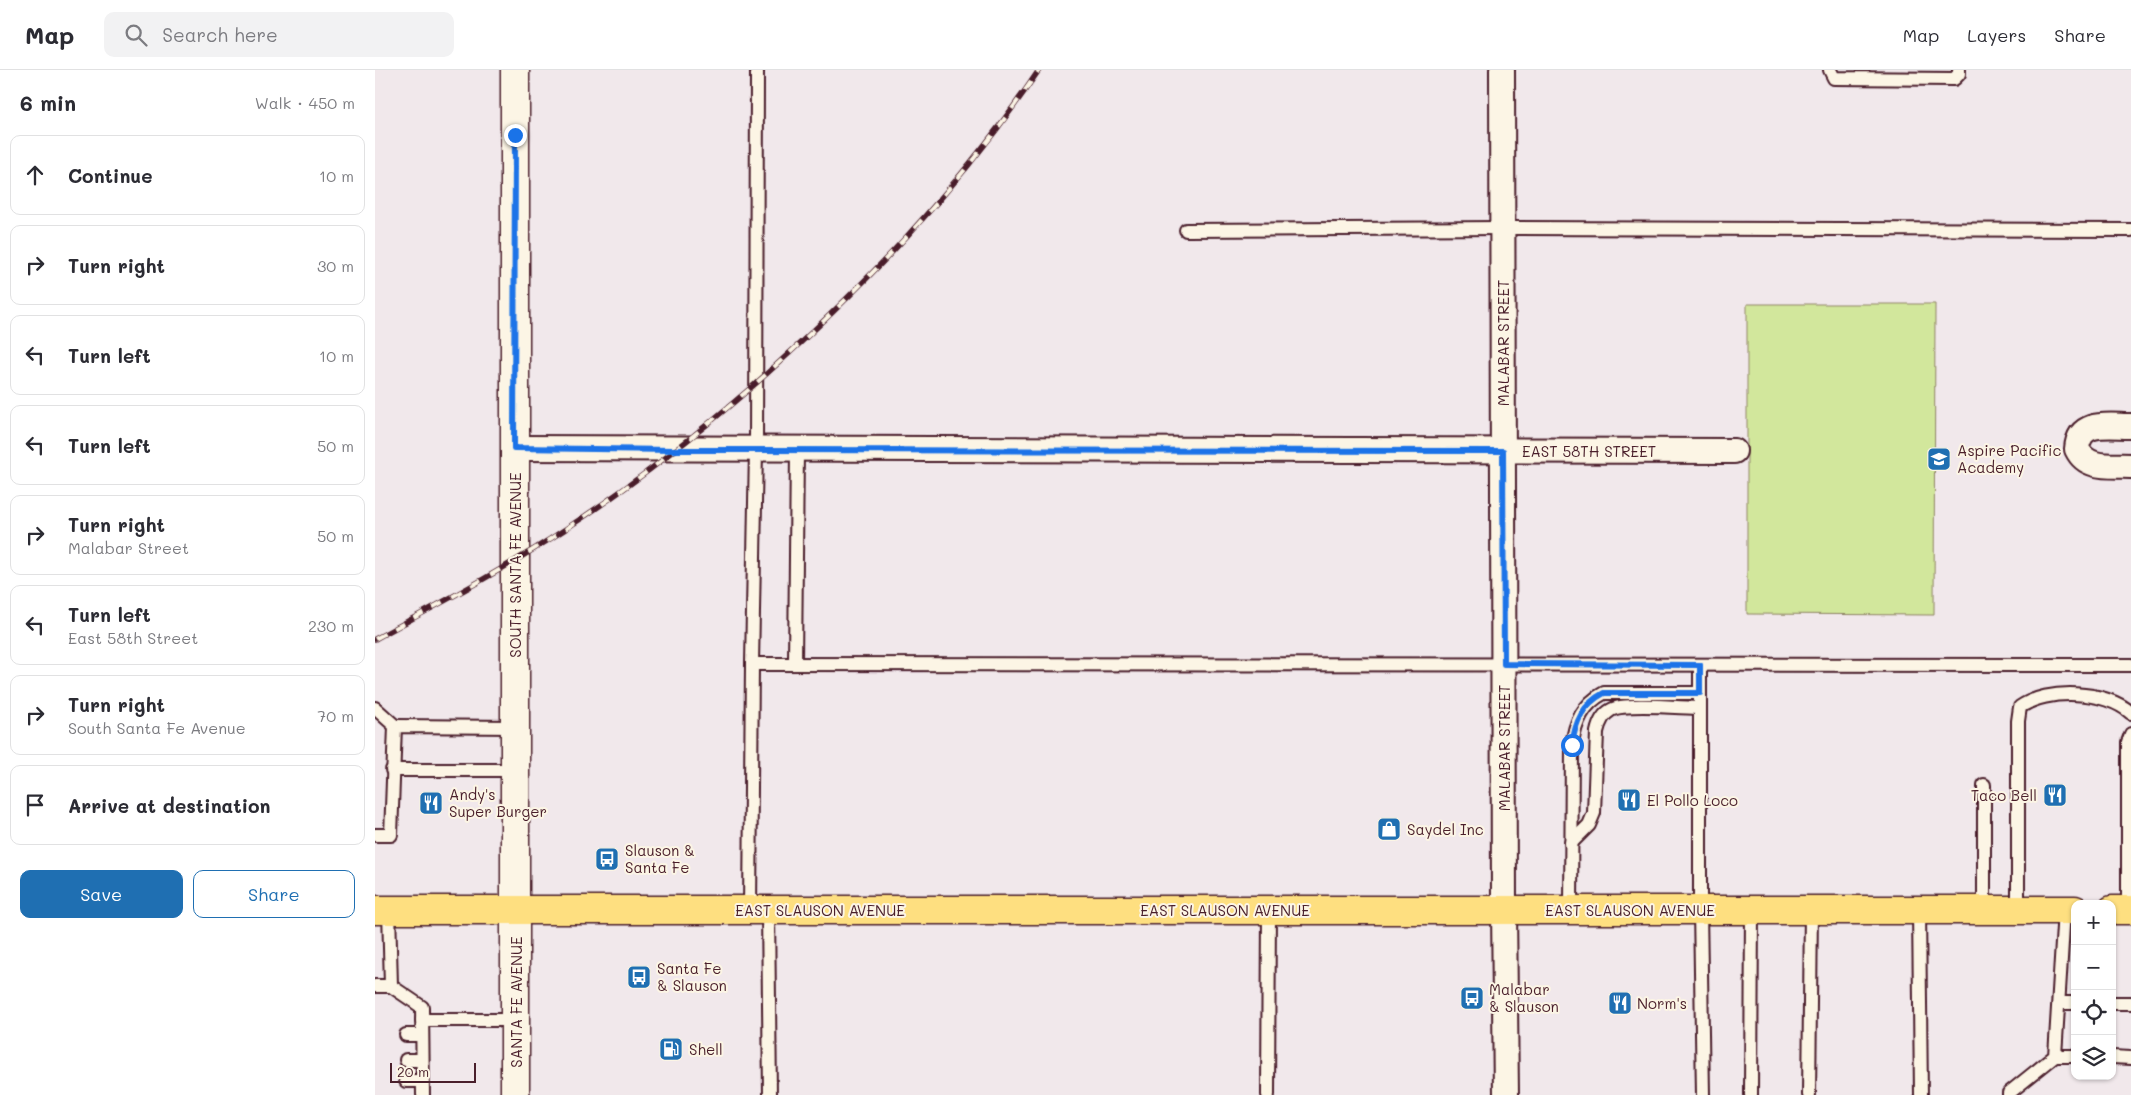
<!DOCTYPE html>
<html lang="en">
<head>
<meta charset="utf-8">
<style>
	body { margin:0; font-family:Mali,sans-serif; background:#f2f2f3; color:#2b2b33 }
	.controls { position:absolute; right:15px; bottom:15px; display:grid; overflow:hidden; border-radius:10px; box-shadow:0 1px 4px #0004 }
	.controls button { width:45px; height:45px; display:grid; place-items:center; padding:0; border:0; border-bottom:1px solid #e1e1e2; background:#fff; color:#2b2b33; font:25px sans-serif }
	.scale { position:absolute; left:15px; bottom:12px; width:86px; box-sizing:border-box; padding-left:5px; border:2px solid #4a1f2b; border-top:0; font-size:14px; line-height:18px; white-space:nowrap; color:#4a1f2b; -webkit-text-stroke:4px #fcf5e5; paint-order:stroke }
	.stop { position:absolute; width:15px; height:15px; margin:-11px; border:4px solid #1a73e8; border-radius:50%; background:#fff }
	.stop.end { background:#1a73e8; border-color:#fff; box-shadow:0 1px 5px #0008 }
	.list { margin:0; padding:0; list-style:none }
	h2 { display:flex; justify-content:space-between; align-items:center; height:65px; margin:0; padding:0 20px; font-size:21px }
	h2 small { font-size:16px; font-weight:400; color:#7c7c81 }
	.list li { display:grid; grid-template-columns:32px 1fr auto; gap:15px; align-items:center; box-sizing:border-box; height:80px; margin:0 10px 10px; padding:0 10px; border:1px solid #e1e1e2; border-radius:10px }
	.list b { display:block; font-size:19px; white-space:nowrap }
	.list p { margin:0; font-size:16px; white-space:nowrap; color:#7c7c81 }
	.list em { font-size:16px; font-style:normal; color:#7c7c81 }
	.actions { display:flex; gap:10px; padding:15px 20px }
	.actions a { flex:1; padding:11px 0; border:1px solid #1f6fb2; border-radius:10px; text-align:center; font-size:18px; color:#1f6fb2 }
	.actions .main { background:#1f6fb2; color:#fff }
	.icon { flex:none; width:28px; height:28px; fill:none; stroke:currentColor; stroke-width:2; stroke-linecap:round; stroke-linejoin:round }
	.map { position:relative; flex:none; width:1756px; height:1025px; overflow:hidden }
	header { display:flex; align-items:center; gap:30px; box-sizing:border-box; height:70px; padding:0 25px; background:#fff; border-bottom:1px solid #e1e1e2 }
	header strong { font-size:24px }
	nav { display:flex; gap:28px; margin-inline-start:auto; font-size:18px }
	.search { width:350px; height:45px; background:#f2f2f3; display:flex; align-items:center; gap:12px; box-sizing:border-box; padding:0 18px; border-radius:10px; color:#7c7c81; font-size:19px }
	main { display:flex }
	aside { flex:1; background:#fff }
	.map>svg:first-child { display:block }
	.green { fill:#d2e79c; stroke:#8e8364 }
	.lines { fill:none; stroke-linecap:round; stroke-linejoin:round }
	.lane-casing { stroke:#4a1f2b; stroke-width:16 }
	.street-casing { stroke:#4a1f2b; stroke-width:28 }
	.secondary-casing { stroke:#4a1f2b; stroke-width:31 }
	.primary-casing { stroke:#4a1f2b; stroke-width:31 }
	.lane { stroke:#fcf5e5; stroke-width:12 }
	.street { stroke:#fcf5e5; stroke-width:24 }
	.secondary { stroke:#fcf5e5; stroke-width:28 }
	.primary { stroke:#fedf80; stroke-width:28 }
	.rail-casing { stroke:#4a1f2b; stroke-width:5.5 }
	.rail { stroke:#fcf5e5; stroke-width:4; stroke-dasharray:11; stroke-linecap:butt }
	.route { stroke:#1a73e8; stroke-width:6 }
	.labels { text-anchor:middle; dominant-baseline:central; stroke-width:4; stroke-linejoin:round; paint-order:stroke }
	.street-label { font-size:15px; fill:#4a1f2b; stroke:#fcf5e5 }
	.poi-label { font-size:15px; fill:#4a1f2b; stroke:#fcf5e5; text-anchor:start }
</style>
</head>
<body>
<header>
<strong>Map</strong>
<div class="search"><svg class="icon" aria-label="search" viewBox="0 0 24 24"><circle cx="10" cy="10" r="6"/><path d="M15 15l6 6"/></svg>Search here</div>
<nav><a>Map</a><a>Layers</a><a>Share</a></nav>
</header>
<main>
<aside>
<h2>6 min<small>Walk · 450 m</small></h2>
<ul class="list">
<li><svg class="icon" aria-label="ahead" viewBox="0 0 24 24"><path d="M12 20V5M6 11l6-6 6 6"/></svg><div><b>Continue</b></div><em>10 m</em></li>
<li><svg class="icon" aria-label="right" viewBox="0 0 24 24"><path d="M7 20v-9h11M14 6l5 5-5 5"/></svg><div><b>Turn right</b></div><em>30 m</em></li>
<li><svg class="icon" aria-label="left" viewBox="0 0 24 24"><path d="M17 20v-9H6M10 6l-5 5 5 5"/></svg><div><b>Turn left</b></div><em>10 m</em></li>
<li><svg class="icon" aria-label="left" viewBox="0 0 24 24"><path d="M17 20v-9H6M10 6l-5 5 5 5"/></svg><div><b>Turn left</b></div><em>50 m</em></li>
<li><svg class="icon" aria-label="right" viewBox="0 0 24 24"><path d="M7 20v-9h11M14 6l5 5-5 5"/></svg><div><b>Turn right</b><p>Malabar Street</p></div><em>50 m</em></li>
<li><svg class="icon" aria-label="left" viewBox="0 0 24 24"><path d="M17 20v-9H6M10 6l-5 5 5 5"/></svg><div><b>Turn left</b><p>East 58th Street</p></div><em>230 m</em></li>
<li><svg class="icon" aria-label="right" viewBox="0 0 24 24"><path d="M7 20v-9h11M14 6l5 5-5 5"/></svg><div><b>Turn right</b><p>South Santa Fe Avenue</p></div><em>70 m</em></li>
<li><svg class="icon" aria-label="arrive" viewBox="0 0 24 24"><path d="M6 21V4h12l-3 4 3 4H6"/></svg><div><b>Arrive at destination</b></div></li>
</ul>
<div class="actions"><a class="main">Save</a><a>Share</a></div>
</aside>
<div class="map">
<svg width="1756" height="1025" viewBox="0 0 1756 1025">
	<rect width="100%" height="100%" fill="#f1e8eb"/>
	<filter id="ink" filterUnits="userSpaceOnUse"><feTurbulence type="fractalNoise" baseFrequency=".02" numOctaves="2"/><feDisplacementMap in="SourceGraphic" scale="10" xChannelSelector="R" yChannelSelector="G"/><feConvolveMatrix kernelMatrix="1 2 1 2 8 2 1 2 1" color-interpolation-filters="sRGB"/></filter>
	<g filter="url(#ink)">
		<polygon class="green" points="1372,234 1560,234 1559,545 1372,544"/>
		<g class="lines">
			<g class="lane-casing">
				<g id="lane">
					<polyline points="1455,0 1459,8 1579,9 1584,4 1584,0"/>
					<polyline points="811,160 1127,158 1756,160"/>
					<polyline points="377,594 1756,595"/>
					<polyline points="420,594 422,380"/>
					<polyline points="1325,595 1325,840 1328,1025"/>
					<polyline points="0,638 20,656"/>
					<polyline points="17,700 141,700"/>
					<polyline points="1609,715 1609,840"/>
					<polyline points="0,765 16,765 20,656 141,657"/>
					<path d="M1196,773L1214,755L1219,743L1222,662C1224,653 1227,645 1236,640C1249,632 1307,638 1325,638"/>
					<polyline points="14,840 16,916"/>
					<polyline points="375,840 377,594 381,380 382,0"/>
					<polyline points="393,840 395,1025"/>
					<path d="M1196,840L1197,675C1200,652 1208,634 1229,623H1325"/>
					<polyline points="1544,840 1546,1025"/>
					<path d="M1643,840V651L1645,637C1672,618 1731,620 1756,643"/>
					<polyline points="1753,840 1753,672 1756,664"/>
					<polyline points="0,916 16,916 47,937 48,1025"/>
					<polyline points="1684,933 1700,933"/>
					<polyline points="1737,933 1756,933"/>
					<polyline points="47,950 141,950"/>
					<polyline points="31,965 47,965"/>
					<polyline points="1680,986 1700,986"/>
					<polyline points="1737,987 1756,988"/>
					<polyline points="31,990 47,990"/>
					<polyline points="31,1011 47,1011"/>
					<polyline points="893,1025 894,840"/>
					<polyline points="1376,1025 1377,840"/>
					<polyline points="1434,1025 1436,840"/>
					<polyline points="1634,1025 1634,1023 1680,986 1689,840"/>
				</g>
			</g>
			<g class="street-casing">
				<g id="street">
					<polyline points="1127,0 1129,839 1131,1025"/>
					<path d="M1756,356C1734,356 1704,349 1702,379C1712,400 1736,395 1756,396"/>
					<polyline points="139,378 1359,381"/>
				</g>
			</g>
			<g class="secondary-casing">
				<polyline id="secondary" points="140,0 140,1025"/>
			</g>
			<g class="primary-casing">
				<g id="primary">
					<polyline points="0,840 1700,840"/>
					<polyline points="1737,840 1756,840"/>
				</g>
			</g>
			<use href="#lane" class="lane"/>
			<use href="#street" class="street"/>
			<use href="#secondary" class="secondary"/>
			<use href="#primary" class="primary"/>
			<g class="rail-casing">
				<path id="rail" d="M0,569C64,534 128,500 189,460C255,417 319,367 379,315C485,221 585,118 664,0"/>
			</g>
			<use href="#rail" class="rail"/>
		</g>
	</g>
	<g class="lines" filter="url(#ink)">
		<path class="route" d="M140,65L139,378L300,380L1128,381L1129,594L1325,595V623H1229C1208,634 1200,652 1197,675"/>
	</g>
	<defs>
		<g id="school-square" transform="scale(1.25)"><rect x="-9" y="-9" width="18" height="18" rx="4" fill="#1f6fb2" stroke="#fcf5e5"/><path d="M0-5L7-2L0 1L-7-2ZM-4 1L0 2.5L4 1V4Q0 6-4 4Z" fill="#fff"/></g>
		<g id="restaurant-square" transform="scale(1.25)"><rect x="-9" y="-9" width="18" height="18" rx="4" fill="#1f6fb2" stroke="#fcf5e5"/><path d="M-5-6h1v4h1v-4h1v4h1v-4h1v5L-1.5 .5V6h-2V.5L-5-1ZM5-6V6H3V1.5H1.5Q1.5-4 5-6Z" fill="#fff"/></g>
		<g id="shop-square" transform="scale(1.25)"><rect x="-9" y="-9" width="18" height="18" rx="4" fill="#1f6fb2" stroke="#fcf5e5"/><path d="M-5-2.5h2.3a2.7 3.5 0 0 1 5.4 0H5L5.5 6h-11ZM-1.5-2.5h3a1.5 2.3 0 0 0-3 0Z" fill="#fff"/></g>
		<g id="bus-square" transform="scale(1.25)"><rect x="-9" y="-9" width="18" height="18" rx="4" fill="#1f6fb2" stroke="#fcf5e5"/><path d="M-5-6H5V4H4V6H2V4H-2V6H-4V4H-5ZM-3.5-4V0h7V-4ZM-3.5 1.2v1.5H-2V1.2ZM2 1.2v1.5H3.5V1.2Z" fill="#fff"/></g>
		<g id="fuel-square" transform="scale(1.25)"><rect x="-9" y="-9" width="18" height="18" rx="4" fill="#1f6fb2" stroke="#fcf5e5"/><path d="M-5.5-6h7V0h2V4h1.3V-2.5L3-4.5l.8-.8L6-3V5H2.5V1h-1V6h-7ZM-4.2-4.7v3.2H.2V-4.7Z" fill="#fff"/></g>
	</defs>
	<g fill-rule="evenodd">
		<use href="#school-square" x="1564" y="389"/>
		<use href="#restaurant-square" x="1680" y="725"/>
		<use href="#restaurant-square" x="1254" y="730"/>
		<use href="#restaurant-square" x="56" y="733"/>
		<use href="#shop-square" x="1014" y="759"/>
		<use href="#bus-square" x="232" y="789"/>
		<use href="#bus-square" x="264" y="907"/>
		<use href="#bus-square" x="1097" y="928"/>
		<use href="#restaurant-square" x="1245" y="933"/>
		<use href="#fuel-square" x="296" y="979"/>
	</g>
	<g class="labels">
		<g class="street-label">
			<text transform="translate(1128 273) rotate(-90)">MALABAR STREET</text>
			<text x="1214" y="381">EAST 58TH STREET</text>
			<text transform="translate(140 495) rotate(-90)">SOUTH SANTA FE AVENUE</text>
			<text transform="translate(1129 678) rotate(-90)">MALABAR STREET</text>
			<text x="445" y="840">EAST SLAUSON AVENUE</text>
			<text x="850" y="840">EAST SLAUSON AVENUE</text>
			<text x="1255" y="840">EAST SLAUSON AVENUE</text>
			<text transform="translate(141 932) rotate(-90)">SANTA FE AVENUE</text>
		</g>
		<g class="poi-label">
			<text x="1582" y="380">Aspire Pacific<tspan x="1582" dy="17">Academy</tspan></text>
			<text x="74" y="724">Andy's<tspan x="74" dy="17">Super Burger</tspan></text>
			<text x="1662" y="725" text-anchor="end">Taco Bell</text>
			<text x="1272" y="730">El Pollo Loco</text>
			<text x="1032" y="759">Saydel Inc</text>
			<text x="250" y="780">Slauson &amp;<tspan x="250" dy="17">Santa Fe</tspan></text>
			<text x="282" y="898">Santa Fe<tspan x="282" dy="17">&amp; Slauson</tspan></text>
			<text x="1114" y="919">Malabar<tspan x="1114" dy="17">&amp; Slauson</tspan></text>
			<text x="1262" y="933">Norm's</text>
			<text x="314" y="979">Shell</text>
		</g>
	</g>
</svg>
<div class="controls">
<button>+</button>
<button>−</button>
<button><svg class="icon" aria-label="locate" viewBox="0 0 24 24"><circle cx="12" cy="12" r="6"/><path d="M12 2v4M12 18v4M2 12h4M18 12h4"/></svg></button>
<button><svg class="icon" aria-label="layers" viewBox="0 0 24 24"><path d="M12 4l9 5-9 5-9-5zM3 14l9 5 9-5"/></svg></button>
</div>
<div class="scale">20 m</div>
<div class="stop" style="left:1197px;top:675px"></div>
<div class="stop end" style="left:140px;top:65px"></div>
</div>
</main>
</body>
</html>
